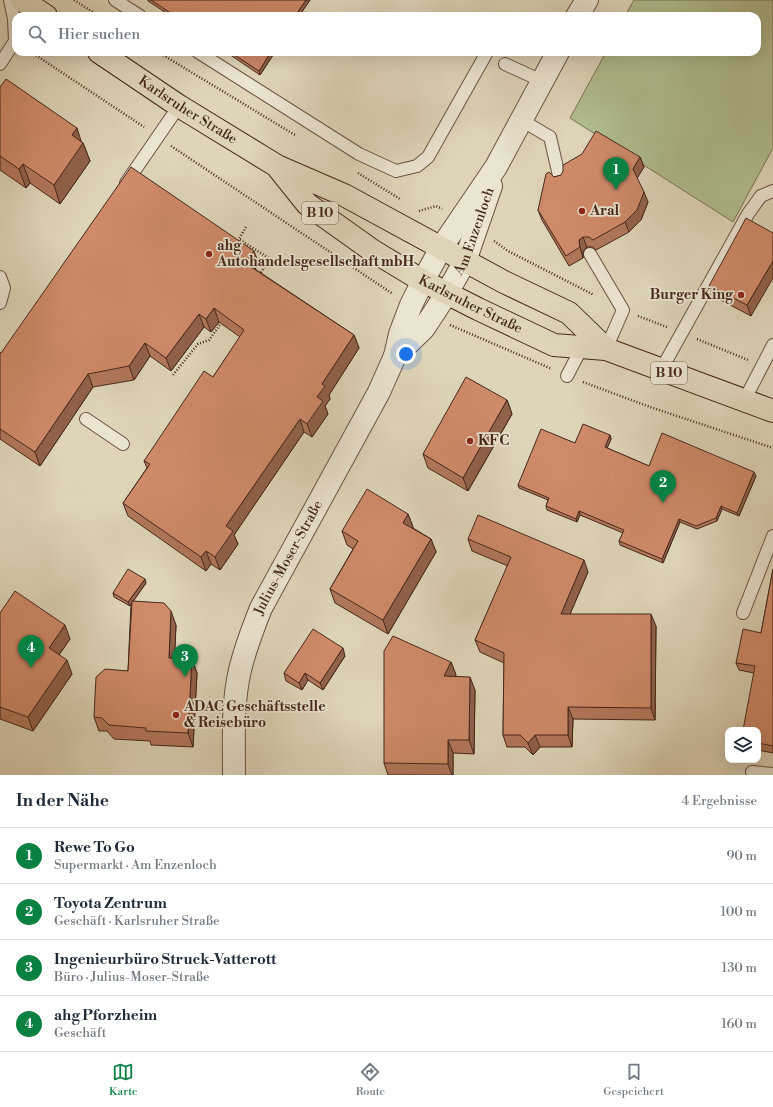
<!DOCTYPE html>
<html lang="de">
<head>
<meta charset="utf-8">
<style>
	body { margin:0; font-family:"Libre Bodoni",serif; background:#f6f6f7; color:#1f2937 }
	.controls { position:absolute; right:12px; bottom:12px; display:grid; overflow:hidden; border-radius:8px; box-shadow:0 4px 16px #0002 }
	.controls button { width:36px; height:36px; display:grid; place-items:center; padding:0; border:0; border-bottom:1px solid #e0e1e3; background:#fff; color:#1f2937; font:20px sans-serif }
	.you { position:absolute; left:406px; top:354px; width:14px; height:14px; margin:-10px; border:3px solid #fff; border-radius:50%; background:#1a73e8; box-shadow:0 0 0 6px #1a73e833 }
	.badge { display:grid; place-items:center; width:26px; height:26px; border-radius:50%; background:#0b8043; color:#fff; font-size:13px; font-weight:700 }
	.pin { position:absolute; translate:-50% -33px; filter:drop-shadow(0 1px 2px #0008) }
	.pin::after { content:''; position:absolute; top:21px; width:14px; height:12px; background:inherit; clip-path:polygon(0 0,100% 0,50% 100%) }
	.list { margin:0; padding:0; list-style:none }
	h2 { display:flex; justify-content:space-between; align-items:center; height:52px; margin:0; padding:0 16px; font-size:17px }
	h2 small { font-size:13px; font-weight:400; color:#747a83 }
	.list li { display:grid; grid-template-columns:26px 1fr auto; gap:12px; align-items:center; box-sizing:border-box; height:56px; padding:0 16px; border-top:1px solid #e0e1e3 }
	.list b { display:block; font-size:15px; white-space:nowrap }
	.list p { margin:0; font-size:13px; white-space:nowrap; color:#747a83 }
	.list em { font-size:13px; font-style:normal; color:#747a83 }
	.icon { flex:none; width:22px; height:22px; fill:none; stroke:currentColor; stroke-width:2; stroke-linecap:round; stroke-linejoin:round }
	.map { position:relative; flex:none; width:773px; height:775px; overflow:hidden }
	.search { position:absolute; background:#fff; box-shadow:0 4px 16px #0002; left:12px; right:12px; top:12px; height:44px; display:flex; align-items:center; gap:10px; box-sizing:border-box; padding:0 14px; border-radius:12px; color:#747a83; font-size:15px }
	.sheet { height:276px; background:#fff }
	nav { display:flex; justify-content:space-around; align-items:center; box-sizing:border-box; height:56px; border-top:1px solid #e0e1e3; background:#fff; font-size:11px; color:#747a83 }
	nav a { display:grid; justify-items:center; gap:2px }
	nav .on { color:#0b8043 }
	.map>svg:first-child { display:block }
	.green { fill:#b1bd8f; stroke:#7b7255 }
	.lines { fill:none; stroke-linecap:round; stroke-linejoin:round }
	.service-casing { stroke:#6b5242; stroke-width:14 }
	.minor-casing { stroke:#6b5242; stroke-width:24 }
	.primary-casing { stroke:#45271b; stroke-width:24 }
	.path { stroke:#45271b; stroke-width:2.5; stroke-dasharray:1 2; stroke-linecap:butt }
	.service { stroke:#eae4d1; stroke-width:12 }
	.minor { stroke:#eae4d1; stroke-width:22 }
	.primary { stroke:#ded5b8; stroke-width:22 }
	.wall { fill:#b2775a; stroke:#45271b }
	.shaded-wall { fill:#91614a; stroke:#45271b }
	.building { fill:#cf8a69; stroke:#45271b }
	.poi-dot { fill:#8f2418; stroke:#eae4d1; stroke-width:1.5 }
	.labels { text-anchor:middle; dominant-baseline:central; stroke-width:3.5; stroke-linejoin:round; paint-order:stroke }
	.shield { fill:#eae4d1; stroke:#766052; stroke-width:1 }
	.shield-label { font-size:13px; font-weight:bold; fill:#45271b }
	.street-label { font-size:14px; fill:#45271b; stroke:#eae4d1 }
	.poi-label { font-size:14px; font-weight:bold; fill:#45271b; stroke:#eae4d1; text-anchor:start }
</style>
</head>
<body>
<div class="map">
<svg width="773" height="775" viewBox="0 0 773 775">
	<rect width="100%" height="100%" fill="#ded5b8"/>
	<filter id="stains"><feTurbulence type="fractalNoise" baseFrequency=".005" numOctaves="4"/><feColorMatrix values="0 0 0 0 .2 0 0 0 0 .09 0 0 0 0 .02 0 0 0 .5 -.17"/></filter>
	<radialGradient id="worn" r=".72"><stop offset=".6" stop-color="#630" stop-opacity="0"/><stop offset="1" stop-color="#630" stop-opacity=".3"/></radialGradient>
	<polygon class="green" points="634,0 773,0 773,148 733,222 570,118 606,52 757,52 757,16 625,16"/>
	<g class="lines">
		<g class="service-casing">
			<g id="service">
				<polyline points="115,0 140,16"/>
				<polyline points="198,52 359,154 396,171 417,166 428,157 486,54"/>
				<polyline points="0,64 15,41 14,19 10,0"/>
				<polyline points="505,64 542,81"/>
				<polyline points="521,120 550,137 560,180"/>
				<polyline points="126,183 179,106"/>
				<polyline points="590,254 623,310 606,349"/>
				<polyline points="0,277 4,288 0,303"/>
				<polyline points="661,370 748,214 761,196 773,191"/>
				<polyline points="567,376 582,347"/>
				<polyline points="744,401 773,345"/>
				<polyline points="86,419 123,444"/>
				<polyline points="743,613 773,536"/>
				<polyline points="752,772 773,774"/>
			</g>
		</g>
		<g class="minor-casing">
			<g id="minor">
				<polyline points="577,16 587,0"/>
				<path id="s1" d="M395,356L424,328L447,293L465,261L491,186"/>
				<path id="s2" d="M234,775C234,740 232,704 240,670C245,649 253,628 261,608L379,392L395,356L400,334L411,305L423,281L441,248L496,167L558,52"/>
			</g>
		</g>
		<g class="primary-casing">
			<g id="primary">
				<polyline points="22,0 46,16"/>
				<path id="s3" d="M99,52L179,106L277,166L344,195L504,282L569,313L606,349"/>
				<path id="s4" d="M279,169L307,204L373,251L423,281L478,309L554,345L606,349L773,411"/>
			</g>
		</g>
		<g class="path">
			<polyline points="74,0 99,16"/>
			<polyline points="31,52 144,127"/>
			<polyline points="158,52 295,135"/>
			<polyline points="171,146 393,294"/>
			<polyline points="358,173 400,199"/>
			<polyline points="419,211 436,206 442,209"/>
			<polyline points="246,227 239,239 270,259 260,274"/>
			<polyline points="494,241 508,251 594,295"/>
			<polyline points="638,316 667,327"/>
			<polyline points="450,325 552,369"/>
			<polyline points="697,339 748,360"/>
			<polyline points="173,375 198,344 209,340 222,322"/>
			<polyline points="583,382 650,407 773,448"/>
		</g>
		<use href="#service" class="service"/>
		<use href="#minor" class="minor"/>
		<use href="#primary" class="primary"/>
	</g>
	<g class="wall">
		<polygon points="148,0 310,0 299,16 171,16 148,1"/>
		<polygon points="226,52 275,52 260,75"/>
		<polygon points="0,87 83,143 90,161 60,204 30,183 26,188 0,170"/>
		<polygon points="640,157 644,167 637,178 648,202 641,220 629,232 596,250 593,247 587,247 583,251 583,258 569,266 542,220 538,210 554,177"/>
		<polygon points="773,233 751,316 713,296 709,286"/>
		<polygon points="259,264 255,269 354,335 359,348 329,395 330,399 325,406 328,414 312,437 304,432 234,535 238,544 220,570 211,564 206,571 128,516 123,503 147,468 144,461 213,377 240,337 219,322 211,332 204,327 171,371 150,356 134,380 93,387 40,466 0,439 0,353"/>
		<polygon points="507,400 512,414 468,491 428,468 423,454"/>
		<polygon points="610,435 611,439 607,448 649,466 756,476 739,516 722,509 717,521 697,529 680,522 663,563 620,545 619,541 623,533 580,515 577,522 547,510 546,506 548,500 519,488 518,485 575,443"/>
		<polygon points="408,514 413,527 413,528 431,539 436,552 388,634 335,603 330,589 353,549 347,545 342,531"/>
		<polygon points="468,539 588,572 570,614 656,626 655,720 573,719 572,747 540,747 533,755 525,747 507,747 503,735 504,663 480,652 475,640 508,566 472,551"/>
		<polygon points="773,569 773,753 758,750 758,730 754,673 739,670 736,663 761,633"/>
		<polygon points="146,583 133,601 176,625 174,659 192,659 197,673 193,747 151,745 150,741 114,739 107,731 99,731 94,717 128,671 131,604 130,606 114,597 113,593"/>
		<polygon points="0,613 70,639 59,655 72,674 33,731 0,719"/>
		<polygon points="345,656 323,690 308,680 302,690 286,681 284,673"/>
		<polygon points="451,662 456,675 455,676 475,690 474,754 453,753 453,775 388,775 384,763"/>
	</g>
	<g class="shaded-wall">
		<polygon points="306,0 310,0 299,16 295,16"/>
		<polygon points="271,52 275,52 260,75 259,71"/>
		<polygon points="77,128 82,144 83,143 90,161 60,204 54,185 72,135"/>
		<polygon points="640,157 644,167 636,180 633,169"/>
		<polygon points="23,164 30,183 26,188 19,169"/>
		<polygon points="644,192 648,202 641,220 629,232 625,222"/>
		<polygon points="583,237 587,247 583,251 583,258 580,247 579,240"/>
		<polygon points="254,251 259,264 250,276 245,263"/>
		<polygon points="773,261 773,278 751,316 747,305"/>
		<polygon points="214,308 219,322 211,332 206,319"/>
		<polygon points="199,314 204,327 171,371 166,358"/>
		<polygon points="354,335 359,348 329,395 330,399 325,406 328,414 312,437 307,424 322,384"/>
		<polygon points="145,343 150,356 134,380 129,366"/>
		<polygon points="88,374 93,387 40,466 35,452"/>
		<polygon points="507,400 512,414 468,491 463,478"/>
		<polygon points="300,419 304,432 234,535 238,544 220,570 215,557 226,526"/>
		<polygon points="610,435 611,439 606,451 605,447"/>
		<polygon points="754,472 756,476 739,516 737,513"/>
		<polygon points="721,506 722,509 717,521 716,518"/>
		<polygon points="579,511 580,515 577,522 576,519"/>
		<polygon points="408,514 413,527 408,536 403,523"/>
		<polygon points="679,519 680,522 663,563 662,559"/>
		<polygon points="431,539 436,552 388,634 383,620"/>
		<polygon points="206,551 211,564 206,571 201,557"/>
		<polygon points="584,560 588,572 565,626 561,614"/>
		<polygon points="145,579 146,583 130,606 128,602"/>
		<polygon points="171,611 176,625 174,672 169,658"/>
		<polygon points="651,614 656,626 655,720 651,708"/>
		<polygon points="65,625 70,639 54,662 49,648"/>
		<polygon points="343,648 345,656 323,690 320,683"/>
		<polygon points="192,659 197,673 193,747 188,733"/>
		<polygon points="67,660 72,674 33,731 28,717"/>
		<polygon points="451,662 456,675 449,689 444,676"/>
		<polygon points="305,673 308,680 302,690 299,683"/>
		<polygon points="470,677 475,690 474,754 469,740"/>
		<polygon points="568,707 573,719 572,747 568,735"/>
		<polygon points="535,735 540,747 533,755 528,743"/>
		<polygon points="448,740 453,753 453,775 452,775 448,764"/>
	</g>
	<g class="building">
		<polygon points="151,0 306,0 295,16 175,16"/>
		<polygon points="230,52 271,52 259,71"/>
		<polygon points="6,79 77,128 72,135 83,143 54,185 23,164 19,169 0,156 0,87"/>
		<polygon points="596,131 640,157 633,169 644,192 637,210 625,222 593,240 589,237 583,237 579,240 580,247 566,256 538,210 546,174 549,172 554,177 561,175 563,171 563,165 582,154"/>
		<polygon points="131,167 254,251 245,263 354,335 322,384 325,386 317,397 323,401 307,424 300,419 226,526 233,531 215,557 206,551 201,557 123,503 150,464 144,461 204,371 213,377 244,330 214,308 206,319 199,314 166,358 145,343 129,366 88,374 35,452 0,429 0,353 1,353"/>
		<polygon points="746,218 773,233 773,261 747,305 709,286"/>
		<polygon points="466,377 507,400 463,478 423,454"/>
		<polygon points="583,424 610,435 605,447 649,466 662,433 754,472 737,513 721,506 716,518 696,526 679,519 662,559 619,541 624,530 579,511 576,519 546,506 549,498 518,485 541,429 575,443"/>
		<polygon points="367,489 408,514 403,523 431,539 383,620 330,589 358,541 342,531"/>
		<polygon points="478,515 584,560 561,614 651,614 651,708 568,707 568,735 535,735 528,743 520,735 503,735 504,653 475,640 511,557 468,539"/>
		<polygon points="128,569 145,579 128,602 113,593"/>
		<polygon points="773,569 773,746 758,743 758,730 743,730 755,666 736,663 743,629 761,633"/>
		<polygon points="15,591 65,625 49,648 67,660 28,717 0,707 0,613"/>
		<polygon points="132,601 164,603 171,611 169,658 192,659 188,733 146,731 146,728 109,725 102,718 94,717 96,677 105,669 128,671"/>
		<polygon points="313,629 343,648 320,683 305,673 299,683 284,673"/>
		<polygon points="393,636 451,662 444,676 470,677 469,740 448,740 448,764 384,763 384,651"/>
	</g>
	<g class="poi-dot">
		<circle cx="582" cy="211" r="4"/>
		<circle cx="209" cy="254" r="4"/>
		<circle cx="741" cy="295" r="4"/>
		<circle cx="470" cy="441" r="4"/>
		<circle cx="176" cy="715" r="4"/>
	</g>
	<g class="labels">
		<g class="shield">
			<rect x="302" y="202" width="36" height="22" rx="3"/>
			<rect x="651" y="362" width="36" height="22" rx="3"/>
		</g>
		<g class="shield-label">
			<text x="320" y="213">B 10</text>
			<text x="669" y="373">B 10</text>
		</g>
		<g class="street-label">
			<text stroke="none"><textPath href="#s3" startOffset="106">Karlsruher Straße</textPath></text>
			<text stroke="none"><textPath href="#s1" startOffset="150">Am Enzenloch</textPath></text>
			<text stroke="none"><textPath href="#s4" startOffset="237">Karlsruher Straße</textPath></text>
			<text stroke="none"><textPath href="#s2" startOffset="228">Julius-Moser-Straße</textPath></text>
		</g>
		<g class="poi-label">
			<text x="590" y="211">Aral</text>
			<text x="217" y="246">ahg<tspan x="217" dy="16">Autohandelsgesellschaft mbH</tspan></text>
			<text x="733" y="295" text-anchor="end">Burger King</text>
			<text x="478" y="441">KFC</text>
			<text x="184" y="707">ADAC Geschäftsstelle<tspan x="184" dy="16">&amp; Reisebüro</tspan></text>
		</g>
	</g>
	<rect width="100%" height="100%" filter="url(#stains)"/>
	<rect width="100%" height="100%" fill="url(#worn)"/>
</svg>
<div class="controls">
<button><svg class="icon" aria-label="layers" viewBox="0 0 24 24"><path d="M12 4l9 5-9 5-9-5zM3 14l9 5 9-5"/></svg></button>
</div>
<div class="you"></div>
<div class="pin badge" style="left:616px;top:190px">1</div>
<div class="pin badge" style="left:663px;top:503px">2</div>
<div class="pin badge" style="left:185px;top:677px">3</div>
<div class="pin badge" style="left:31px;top:668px">4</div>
<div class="search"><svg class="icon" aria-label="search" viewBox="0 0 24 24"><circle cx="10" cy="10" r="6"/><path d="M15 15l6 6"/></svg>Hier suchen</div>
</div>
<section class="sheet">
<h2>In der Nähe<small>4 Ergebnisse</small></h2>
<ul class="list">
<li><span class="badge">1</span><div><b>Rewe To Go</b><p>Supermarkt · Am Enzenloch</p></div><em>90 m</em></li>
<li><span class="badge">2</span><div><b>Toyota Zentrum</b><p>Geschäft · Karlsruher Straße</p></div><em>100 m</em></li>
<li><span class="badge">3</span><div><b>Ingenieurbüro Struck-Vatterott</b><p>Büro · Julius-Moser-Straße</p></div><em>130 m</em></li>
<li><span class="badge">4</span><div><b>ahg Pforzheim</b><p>Geschäft</p></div><em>160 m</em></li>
</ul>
</section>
<nav>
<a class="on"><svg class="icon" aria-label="map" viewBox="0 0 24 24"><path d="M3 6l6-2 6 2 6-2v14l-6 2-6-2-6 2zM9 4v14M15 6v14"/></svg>Karte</a>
<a><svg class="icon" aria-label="directions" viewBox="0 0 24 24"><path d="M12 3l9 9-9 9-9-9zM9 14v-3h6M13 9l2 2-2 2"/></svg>Route</a>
<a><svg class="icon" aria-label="saved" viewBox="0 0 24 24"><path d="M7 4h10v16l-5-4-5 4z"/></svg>Gespeichert</a>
</nav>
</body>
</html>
